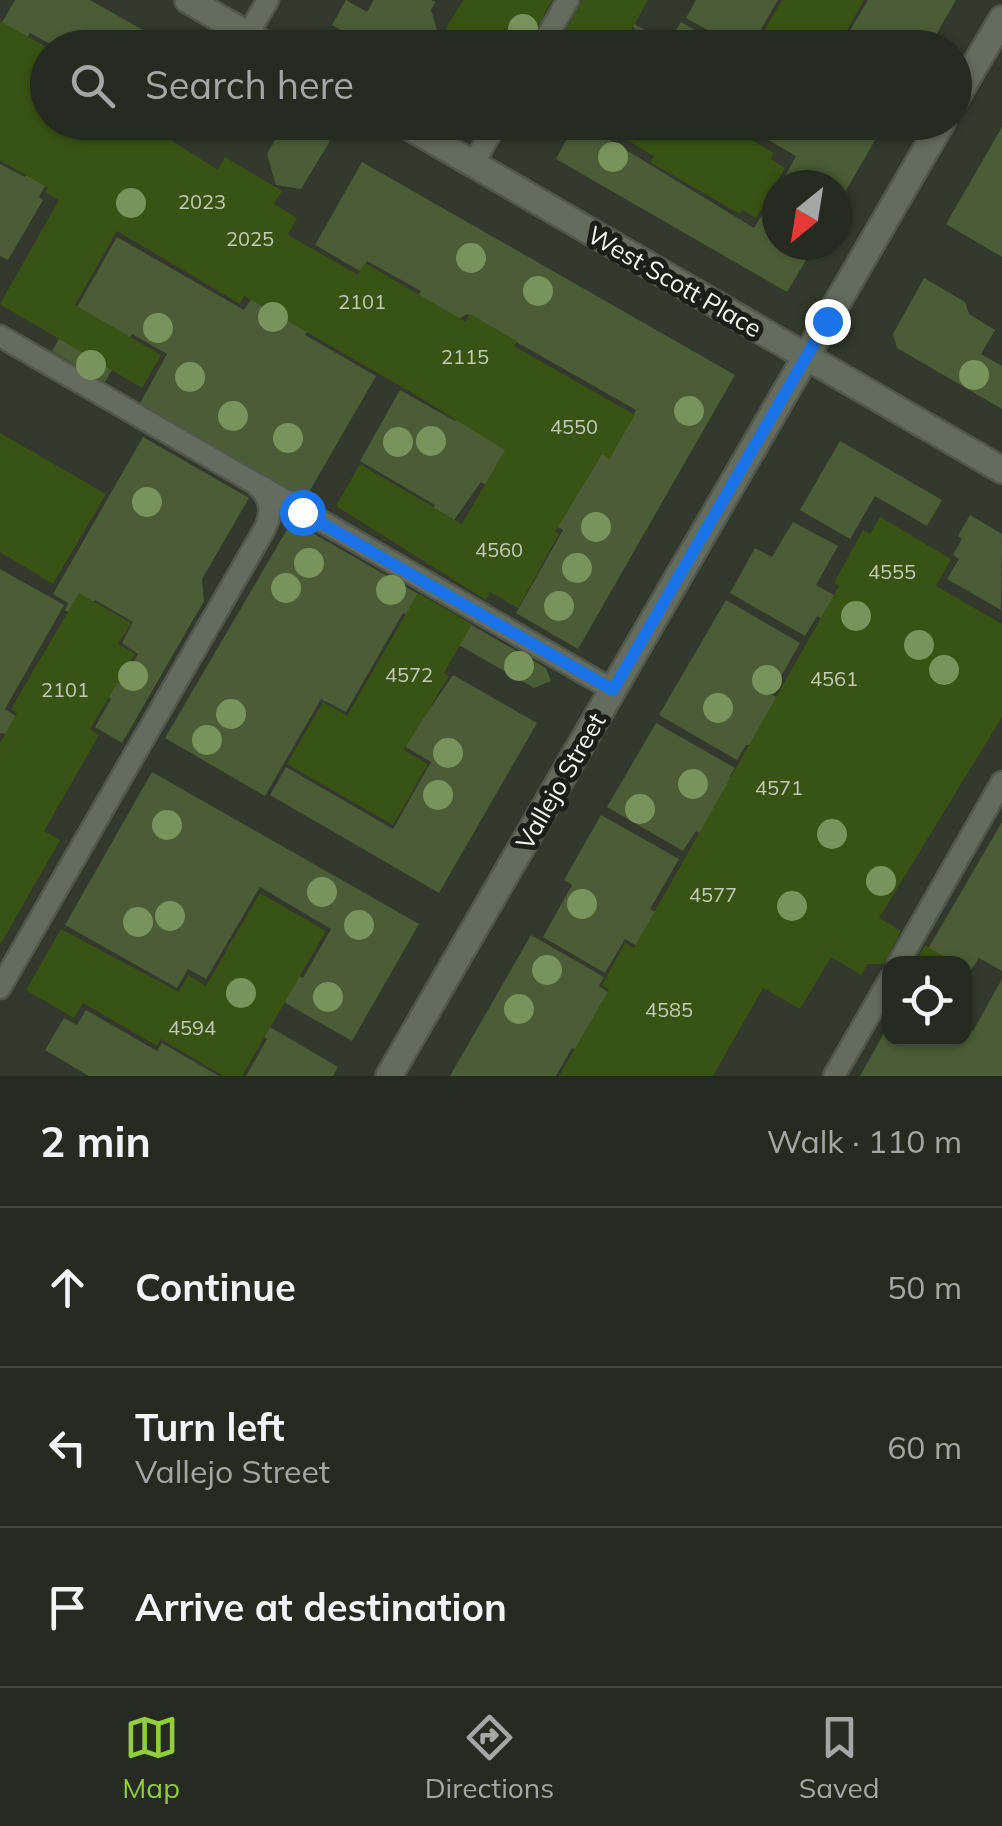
<!DOCTYPE html>
<html lang="en">
<head>
<meta charset="utf-8">
<style>
	body { margin:0; font-family:Mulish,sans-serif; background:#32372e; color:#f1f3f6 }
	.controls { position:absolute; right:30px; bottom:30px; display:grid; overflow:hidden; border-radius:20px; box-shadow:0 2px 8px #0004 }
	.controls button { width:90px; height:90px; display:grid; place-items:center; padding:0; border:0; border-bottom:2px solid #42473f; background:#262b21; color:#f1f3f6; font:50px sans-serif }
	.compass { position:absolute; left:762px; top:170px; width:90px; height:90px; border-radius:50%; background:#262b21; box-shadow:0 2px 8px #0004; rotate:210deg }
	.stop { position:absolute; width:30px; height:30px; margin:-22px; border:8px solid #1a73e8; border-radius:50%; background:#fff }
	.stop.end { background:#1a73e8; border-color:#fff; box-shadow:0 2px 10px #0008 }
	.list { margin:0; padding:0; list-style:none }
	h2 { display:flex; justify-content:space-between; align-items:center; height:130px; margin:0; padding:0 40px; font-size:42px }
	h2 small { font-size:32px; font-weight:400; color:#a4a7a5 }
	.list li { display:grid; grid-template-columns:65px 1fr auto; gap:30px; align-items:center; box-sizing:border-box; height:160px; padding:0 40px; border-top:2px solid #42473f }
	.list b { display:block; font-size:38px; white-space:nowrap }
	.list p { margin:0; font-size:32px; white-space:nowrap; color:#a4a7a5 }
	.list em { font-size:32px; font-style:normal; color:#a4a7a5 }
	.icon { flex:none; width:55px; height:55px; fill:none; stroke:currentColor; stroke-width:2; stroke-linecap:round; stroke-linejoin:round }
	.map { position:relative; flex:none; width:1002px; height:1076px; overflow:hidden }
	.search { position:absolute; background:#262b21; box-shadow:0 2px 8px #0004; left:30px; right:30px; top:30px; height:110px; display:flex; align-items:center; gap:25px; box-sizing:border-box; padding:0 35px; border-radius:55px; color:#a4a7a5; font-size:38px }
	.sheet { height:610px; background:#262b21 }
	nav { display:flex; justify-content:space-around; align-items:center; box-sizing:border-box; height:140px; border-top:2px solid #42473f; background:#262b21; font-size:28px; color:#a4a7a5 }
	nav a { display:grid; justify-items:center; gap:5px }
	nav .on { color:#92cd3e }
	.map>svg:first-child { display:block }
	.green { fill:#4b5d36 }
	.building { fill:#395314 }
	.lines { fill:none; stroke-linecap:round; stroke-linejoin:round }
	.lane-casing { stroke:#52574c; stroke-width:25 }
	.street-casing { stroke:#52574c; stroke-width:30 }
	.lane { stroke:#646c5d; stroke-width:20 }
	.street { stroke:#646c5d; stroke-width:25 }
	.tree { fill:#79935d }
	.route { stroke:#1a73e8; stroke-width:12 }
	.labels { text-anchor:middle; dominant-baseline:central; stroke-width:10; stroke-linejoin:round; paint-order:stroke }
	.number-label { font-size:20px; fill:#c2ccb6 }
	.street-label { font-size:25px; fill:#f0f5ec; stroke:#1c1f19 }
</style>
</head>
<body>
<div class="map">
<svg width="1002" height="1076" viewBox="0 0 1002 1076">
	<rect width="100%" height="100%" fill="#33392c"/>
	<g class="green">
		<polygon points="15,0 90,0 173,47 56,47 30,33 6,74 0,26"/>
		<polygon points="346,0 367,12 374,0 431,0 435,2 431,10 442,47 370,47 332,25"/>
		<polygon points="696,0 778,0 751,47 738,47 686,18"/>
		<polygon points="868,0 956,0 929,47 840,47"/>
		<polygon points="629,21 668,43 681,22 725,47 648,47"/>
		<polygon points="285,123 298,123 330,141 301,189 276,185 267,154"/>
		<polygon points="739,123 885,123 837,206 837,185 780,185 796,156"/>
		<polygon points="585,125 754,228 777,190 777,245 815,245 787,292 556,159 573,127 581,131"/>
		<polygon points="1002,127 1002,257 946,224"/>
		<polygon points="362,162 735,375 578,649 516,613 563,530 481,482 444,534 425,523 435,505 360,461 400,390 455,421 467,400 580,490 602,454 610,458 636,410 467,314 377,370 421,291 367,261 360,271 315,245"/>
		<polygon points="0,164 25,177 29,172 47,182 39,197 43,200 8,260 0,256"/>
		<polygon points="117,237 244,310 254,295 315,317 305,335 376,376 305,499 139,405 167,354 132,334 105,382 52,351"/>
		<polygon points="924,278 965,302 969,314 995,330 981,354 1002,366 1002,409 897,348 893,334"/>
		<polygon points="143,437 249,498 202,579 204,601 122,743 95,727 111,699 106,695 114,681 121,684 138,654 122,643 133,622 95,600 83,621 65,610 68,603 53,594"/>
		<polygon points="840,441 942,500 927,526 875,496 850,539 800,510"/>
		<polygon points="970,515 1002,534 1001,610 947,579 959,559 953,555 962,539 958,536"/>
		<polygon points="292,521 546,668 551,681 534,688 403,613 346,712 321,699 265,796 165,738"/>
		<polygon points="793,522 838,546 816,585 877,619 864,642 817,616 805,636 730,593 755,548 772,557"/>
		<polygon points="0,569 64,605 5,709 17,717 7,734 0,733"/>
		<polygon points="726,600 800,643 771,694 855,742 746,745 737,760 659,715"/>
		<polygon points="453,675 537,723 439,893 270,795 286,767 393,829 431,762 404,746"/>
		<polygon points="656,723 735,768 730,776 772,875 696,831 683,851 607,807"/>
		<polygon points="152,772 419,924 352,1041 219,965 233,939 303,978 331,929 260,887 206,979 188,969 177,988 65,925"/>
		<polygon points="601,815 679,859 650,909 678,925 683,972 625,939 605,973 543,937 572,885 564,880"/>
		<polygon points="1002,822 1002,971 979,958 971,970 951,958 948,963 925,954"/>
		<polygon points="531,935 604,977 599,986 608,992 620,1076 572,1048 556,1076 450,1076"/>
		<polygon points="1002,979 1002,1076 860,1076 889,1024 890,1038 964,1038 965,1027 973,1031"/>
		<polygon points="86,1010 157,1051 162,1043 219,1076 89,1076 45,1050 64,1018 77,1025"/>
		<polygon points="265,1024 338,1067 333,1076 246,1076 267,1039 259,1034"/>
	</g>
	<g class="building">
		<polygon points="463,0 552,0 526,48 444,48 452,34 445,30"/>
		<polygon points="582,0 648,0 621,48 556,48"/>
		<polygon points="782,0 864,0 837,48 754,48"/>
		<polygon points="0,21 48,48 48,122 142,122 218,170 225,157 282,191 274,204 297,218 288,235 358,275 365,263 466,322 470,314 517,341 514,346 635,415 609,459 602,454 555,532 559,534 518,608 490,592 486,600 336,506 360,464 462,524 505,450 414,394 244,296 240,304 117,231 75,305 161,355 142,388 0,304 59,200 45,192 48,188 0,160"/>
		<polygon points="597,122 721,122 774,153 770,159 785,168 756,218 742,210 740,214 650,162 654,156"/>
		<polygon points="0,433 106,494 53,584 0,552"/>
		<polygon points="880,517 951,559 936,586 1002,624 1002,717 879,918 901,931 884,964 868,964 861,975 831,957 800,1009 763,988 713,1076 559,1076 609,990 602,985 625,943 634,948 839,586 834,583 863,530 870,534"/>
		<polygon points="79,593 131,623 118,644 135,654 90,729 99,735 44,831 60,840 0,945 0,743 17,713 11,709"/>
		<polygon points="418,593 472,624 444,673 449,676 404,750 428,764 393,825 287,764 323,702 347,716"/>
		<polygon points="260,893 326,931 242,1076 223,1076 161,1039 157,1046 83,1003 74,1018 26,990 61,929 179,992 188,975 206,986"/>
		<polygon points="925,945 956,964 914,964"/>
	</g>
	<g class="lines">
		<g class="lane-casing">
			<g id="lane">
				<polyline points="248,34 268,0"/>
				<polyline points="540,48 568,0"/>
				<polyline points="473,164 497,122"/>
				<path d="M0,336L253,482C270,495 274,511 264,530L0,988"/>
				<polyline points="259,485 613,690"/>
				<polyline points="898,964 1002,782"/>
				<polyline points="834,1076 890,979"/>
			</g>
		</g>
		<g class="street-casing">
			<g id="street">
				<polyline points="188,0 271,48"/>
				<polyline points="954,101 1002,19"/>
				<polyline points="401,122 1002,470"/>
				<polyline points="389,1076 942,122"/>
			</g>
		</g>
		<use href="#lane" class="lane"/>
		<use href="#street" class="street"/>
	</g>
	<g class="tree">
		<circle cx="523" cy="29" r="15"/>
		<circle cx="613" cy="157" r="15"/>
		<circle cx="131" cy="203" r="15"/>
		<circle cx="471" cy="258" r="15"/>
		<circle cx="538" cy="291" r="15"/>
		<circle cx="273" cy="317" r="15"/>
		<circle cx="158" cy="328" r="15"/>
		<circle cx="91" cy="365" r="15"/>
		<circle cx="974" cy="375" r="15"/>
		<circle cx="190" cy="377" r="15"/>
		<circle cx="689" cy="411" r="15"/>
		<circle cx="233" cy="416" r="15"/>
		<circle cx="288" cy="438" r="15"/>
		<circle cx="431" cy="441" r="15"/>
		<circle cx="398" cy="442" r="15"/>
		<circle cx="147" cy="502" r="15"/>
		<circle cx="596" cy="527" r="15"/>
		<circle cx="309" cy="563" r="15"/>
		<circle cx="577" cy="568" r="15"/>
		<circle cx="286" cy="588" r="15"/>
		<circle cx="391" cy="590" r="15"/>
		<circle cx="559" cy="606" r="15"/>
		<circle cx="856" cy="616" r="15"/>
		<circle cx="919" cy="645" r="15"/>
		<circle cx="519" cy="666" r="15"/>
		<circle cx="944" cy="670" r="15"/>
		<circle cx="133" cy="676" r="15"/>
		<circle cx="767" cy="680" r="15"/>
		<circle cx="718" cy="708" r="15"/>
		<circle cx="231" cy="714" r="15"/>
		<circle cx="207" cy="740" r="15"/>
		<circle cx="448" cy="753" r="15"/>
		<circle cx="693" cy="784" r="15"/>
		<circle cx="438" cy="795" r="15"/>
		<circle cx="640" cy="809" r="15"/>
		<circle cx="167" cy="825" r="15"/>
		<circle cx="832" cy="834" r="15"/>
		<circle cx="881" cy="881" r="15"/>
		<circle cx="322" cy="892" r="15"/>
		<circle cx="582" cy="904" r="15"/>
		<circle cx="792" cy="906" r="15"/>
		<circle cx="170" cy="916" r="15"/>
		<circle cx="138" cy="922" r="15"/>
		<circle cx="359" cy="925" r="15"/>
		<circle cx="547" cy="970" r="15"/>
		<circle cx="241" cy="993" r="15"/>
		<circle cx="328" cy="997" r="15"/>
		<circle cx="519" cy="1009" r="15"/>
	</g>
	<g class="lines">
		<polyline class="route" points="302,512 613,690 827,321"/>
	</g>
	<g class="labels">
		<g class="number-label">
			<text x="202" y="201">2023</text>
			<text x="250" y="238">2025</text>
			<text x="362" y="301">2101</text>
			<text x="465" y="356">2115</text>
			<text x="574" y="426">4550</text>
			<text x="499" y="549">4560</text>
			<text x="892" y="571">4555</text>
			<text x="409" y="674">4572</text>
			<text x="834" y="678">4561</text>
			<text x="65" y="689">2101</text>
			<text x="779" y="787">4571</text>
			<text x="713" y="894">4577</text>
			<text x="669" y="1009">4585</text>
			<text x="192" y="1027">4594</text>
		</g>
		<g class="street-label">
			<text transform="translate(675 281) rotate(30)">West Scott Place</text>
			<text transform="translate(560 781) rotate(-60)">Vallejo Street</text>
		</g>
	</g>
</svg>
<div class="controls">
<button><svg class="icon" aria-label="locate" viewBox="0 0 24 24"><circle cx="12" cy="12" r="6"/><path d="M12 2v4M12 18v4M2 12h4M18 12h4"/></svg></button>
</div>
<svg class="compass" viewBox="-18 -18 36 36"><path d="M0-13l5 13h-10z" fill="#e53935"/><path d="M0 13l5-13h-10z" fill="#a4a7a5"/></svg>
<div class="stop" style="left:302px;top:512px"></div>
<div class="stop end" style="left:827px;top:321px"></div>
<div class="search"><svg class="icon" aria-label="search" viewBox="0 0 24 24"><circle cx="10" cy="10" r="6"/><path d="M15 15l6 6"/></svg>Search here</div>
</div>
<section class="sheet">
<h2>2 min<small>Walk · 110 m</small></h2>
<ul class="list">
<li><svg class="icon" aria-label="ahead" viewBox="0 0 24 24"><path d="M12 20V5M6 11l6-6 6 6"/></svg><div><b>Continue</b></div><em>50 m</em></li>
<li><svg class="icon" aria-label="left" viewBox="0 0 24 24"><path d="M17 20v-9H6M10 6l-5 5 5 5"/></svg><div><b>Turn left</b><p>Vallejo Street</p></div><em>60 m</em></li>
<li><svg class="icon" aria-label="arrive" viewBox="0 0 24 24"><path d="M6 21V4h12l-3 4 3 4H6"/></svg><div><b>Arrive at destination</b></div></li>
</ul>
</section>
<nav>
<a class="on"><svg class="icon" aria-label="map" viewBox="0 0 24 24"><path d="M3 6l6-2 6 2 6-2v14l-6 2-6-2-6 2zM9 4v14M15 6v14"/></svg>Map</a>
<a><svg class="icon" aria-label="directions" viewBox="0 0 24 24"><path d="M12 3l9 9-9 9-9-9zM9 14v-3h6M13 9l2 2-2 2"/></svg>Directions</a>
<a><svg class="icon" aria-label="saved" viewBox="0 0 24 24"><path d="M7 4h10v16l-5-4-5 4z"/></svg>Saved</a>
</nav>
</body>
</html>
